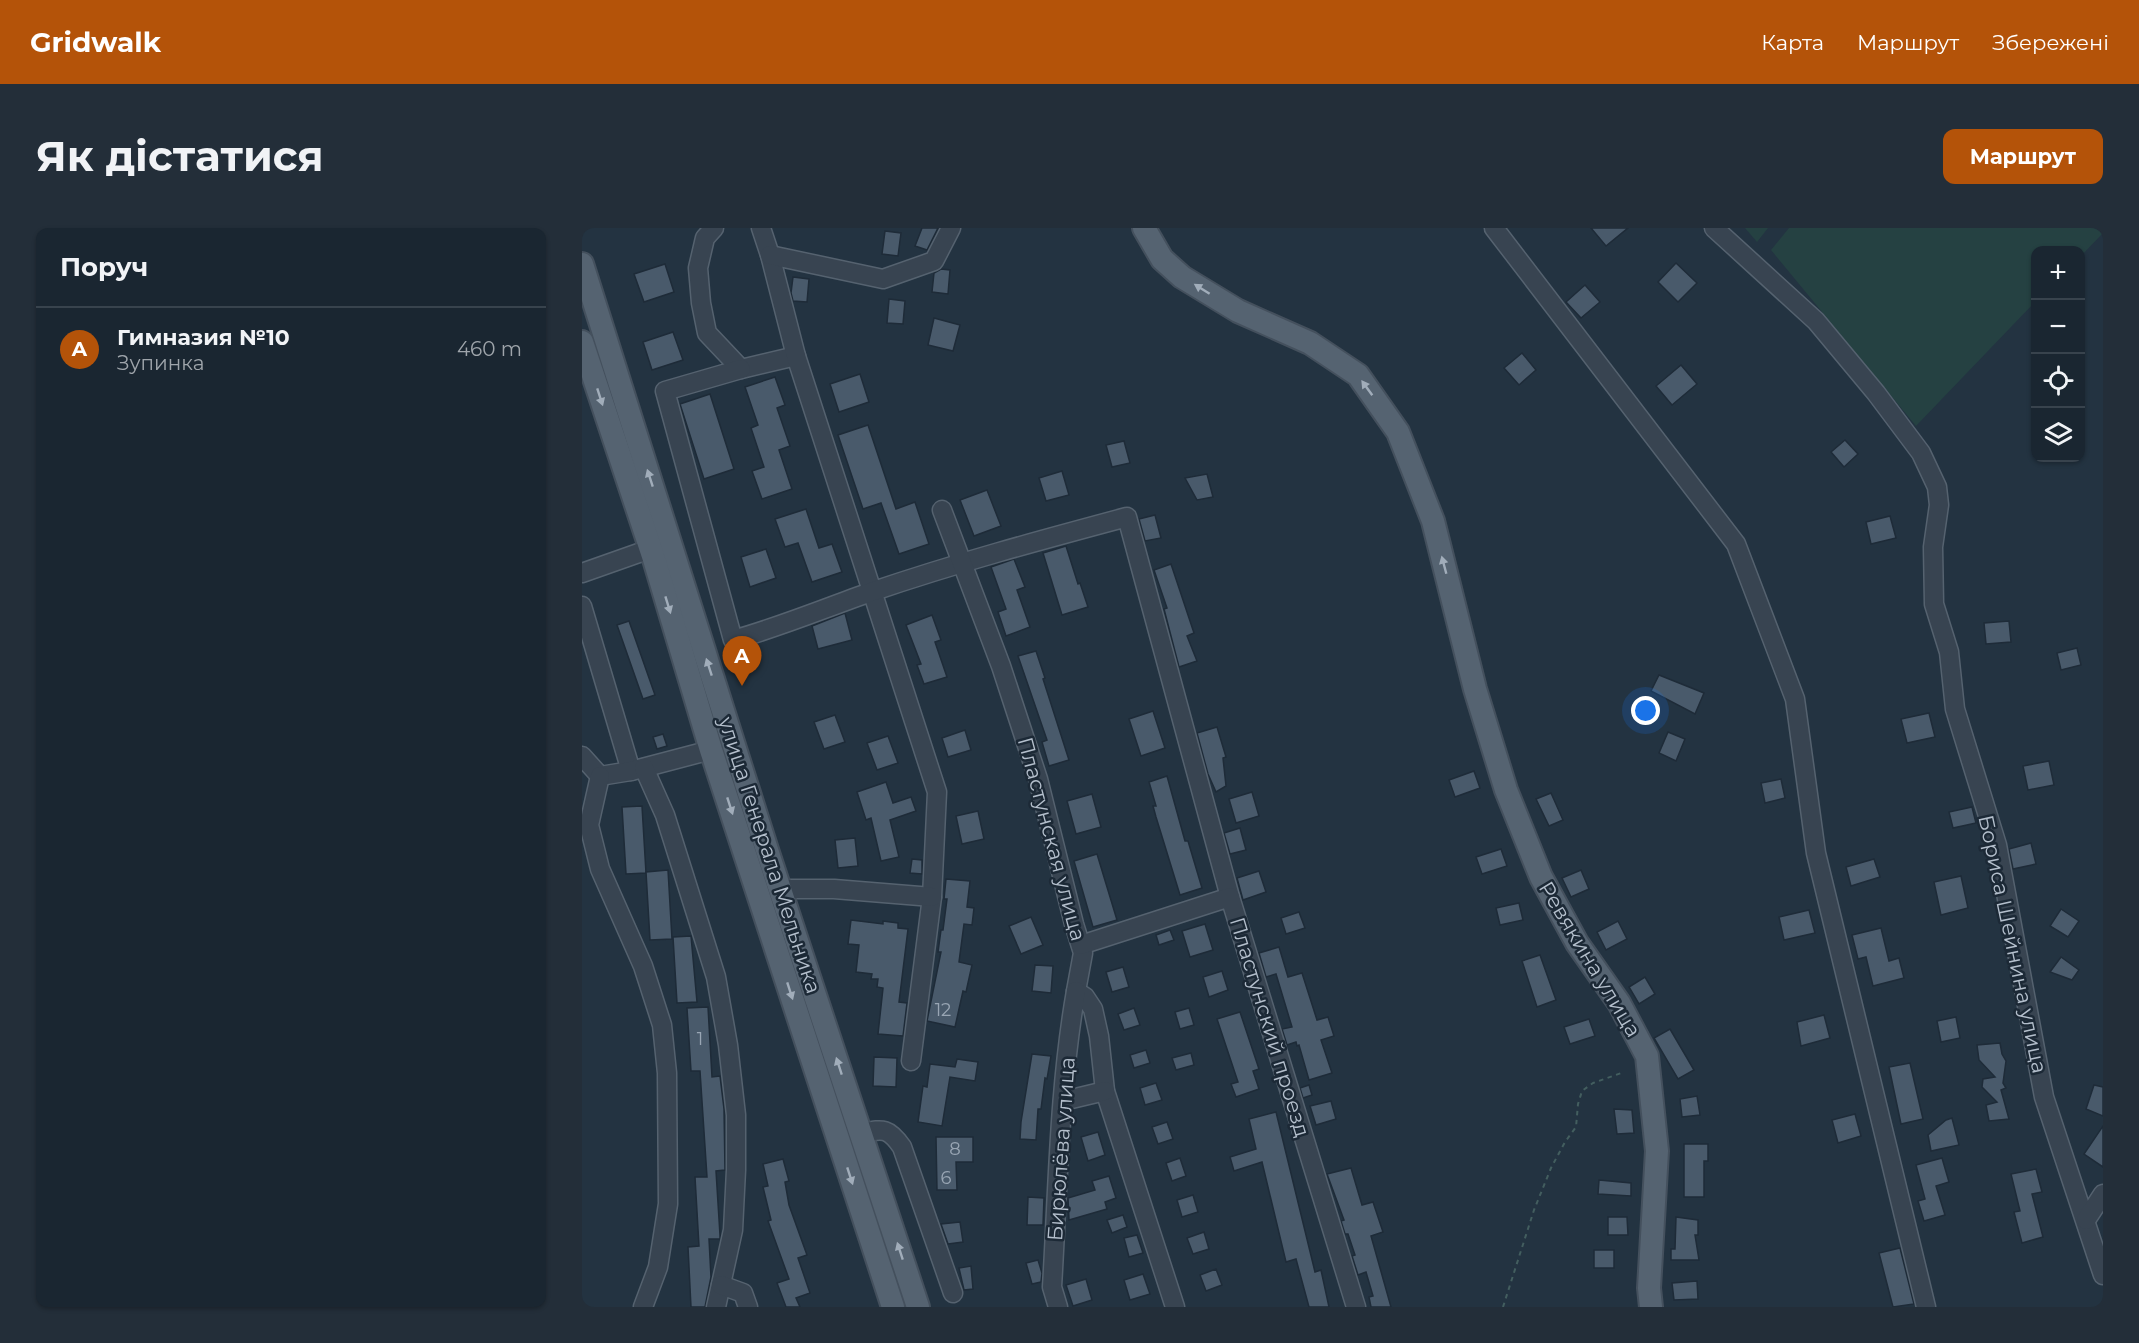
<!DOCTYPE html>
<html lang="uk">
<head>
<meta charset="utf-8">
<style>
	body { margin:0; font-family:Montserrat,sans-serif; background:#232e39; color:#f1f3f6 }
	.controls { position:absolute; right:18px; top:18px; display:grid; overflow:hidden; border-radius:12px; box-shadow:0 2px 4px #0004 }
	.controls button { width:54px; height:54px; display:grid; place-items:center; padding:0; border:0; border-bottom:2px solid #38434d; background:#1a2631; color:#f1f3f6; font:30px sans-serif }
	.you { position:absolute; left:1064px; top:483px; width:21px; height:21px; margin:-15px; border:4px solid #fff; border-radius:50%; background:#1a73e8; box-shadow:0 0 0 9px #1a73e833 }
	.badge { display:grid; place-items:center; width:39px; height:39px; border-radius:50%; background:#b45309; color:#fff; font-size:20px; font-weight:700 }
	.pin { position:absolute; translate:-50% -50px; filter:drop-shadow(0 2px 3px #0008) }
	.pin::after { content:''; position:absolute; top:32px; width:21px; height:18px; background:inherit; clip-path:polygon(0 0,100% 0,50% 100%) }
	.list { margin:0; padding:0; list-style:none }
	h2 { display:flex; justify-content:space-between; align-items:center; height:78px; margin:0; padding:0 24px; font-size:26px }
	h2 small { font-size:20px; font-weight:400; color:#9fa5ab }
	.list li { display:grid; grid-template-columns:39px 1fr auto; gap:18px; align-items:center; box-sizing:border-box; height:84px; padding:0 24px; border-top:2px solid #38434d }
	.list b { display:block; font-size:22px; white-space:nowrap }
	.list p { margin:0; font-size:20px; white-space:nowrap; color:#9fa5ab }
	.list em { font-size:20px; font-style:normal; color:#9fa5ab }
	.icon { flex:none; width:33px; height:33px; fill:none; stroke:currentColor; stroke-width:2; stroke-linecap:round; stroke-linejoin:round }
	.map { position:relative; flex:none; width:1521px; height:1079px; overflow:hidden; border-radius:12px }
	header { display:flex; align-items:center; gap:36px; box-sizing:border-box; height:84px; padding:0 30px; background:#b45309; color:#fff }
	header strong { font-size:28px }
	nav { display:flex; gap:33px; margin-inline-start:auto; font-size:21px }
	.intro { display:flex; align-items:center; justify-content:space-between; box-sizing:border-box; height:144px; padding:0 36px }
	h1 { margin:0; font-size:42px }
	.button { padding:15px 27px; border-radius:12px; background:#b45309; color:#fff; font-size:21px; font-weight:700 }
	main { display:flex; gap:36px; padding:0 36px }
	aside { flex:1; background:#1a2631; border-radius:12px; box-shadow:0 2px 4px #0004 }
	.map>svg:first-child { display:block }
	.green { fill:#254142 }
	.building { fill:#495a6b; stroke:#1e2b38; stroke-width:1.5 }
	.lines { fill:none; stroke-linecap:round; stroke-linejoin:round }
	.minor-casing { stroke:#55626f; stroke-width:21 }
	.major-casing { stroke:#44505d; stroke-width:26 }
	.path { stroke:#435e5f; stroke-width:2; stroke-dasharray:4.5 4.5; stroke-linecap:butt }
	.minor { stroke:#384451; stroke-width:18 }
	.major { stroke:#556371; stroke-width:22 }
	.oneway { fill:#a1adba }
	.labels { text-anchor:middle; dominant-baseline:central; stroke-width:5; stroke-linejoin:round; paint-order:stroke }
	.number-label { font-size:18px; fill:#99a6b4 }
	.street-label { font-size:21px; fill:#b4bfcc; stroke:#1c2936 }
</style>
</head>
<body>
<header>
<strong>Gridwalk</strong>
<nav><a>Карта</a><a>Маршрут</a><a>Збережені</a></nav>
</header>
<div class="intro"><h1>Як дістатися</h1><a class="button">Маршрут</a></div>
<main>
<aside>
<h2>Поруч<small></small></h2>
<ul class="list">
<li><span class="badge">A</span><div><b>Гимназия №10</b><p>Зупинка</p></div><em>460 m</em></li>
</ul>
</aside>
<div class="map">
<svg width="1521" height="1079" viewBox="0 0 1521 1079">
	<rect width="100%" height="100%" fill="#233341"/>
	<g class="green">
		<polygon points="1163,0 1186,0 1175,14"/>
		<polygon points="1207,0 1521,0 1521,5 1499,28 1498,22 1454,22 1453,74 1334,198 1189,22"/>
	</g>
	<g class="building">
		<polygon points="340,0 356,0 345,22 333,18"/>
		<polygon points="1009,0 1046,0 1024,18"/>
		<polygon points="303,3 319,5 316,28 300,26"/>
		<polygon points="1094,35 1115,55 1096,74 1076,54"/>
		<polygon points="83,36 92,64 62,74 52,46"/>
		<polygon points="359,41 368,42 366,66 350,64 352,45"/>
		<polygon points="211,49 227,51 225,74 211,73 209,65"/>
		<polygon points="1003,57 1018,74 999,90 984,74"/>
		<polygon points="307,71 323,73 321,96 305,95"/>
		<polygon points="352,90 378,97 371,123 346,117"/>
		<polygon points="91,104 101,132 70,142 61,114"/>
		<polygon points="940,125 954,142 937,157 922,140"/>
		<polygon points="1099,137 1115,156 1090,177 1074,158"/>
		<polygon points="278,146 287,174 257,184 248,156"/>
		<polygon points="193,149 203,177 195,180 208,218 197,222 210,261 180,271 170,243 182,239 169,200 176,197 163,159"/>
		<polygon points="128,166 152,241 122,251 98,176"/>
		<polygon points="286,197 314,281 333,274 347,316 317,326 299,275 281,281 256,207"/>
		<polygon points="1263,212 1276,226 1262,239 1249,224"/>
		<polygon points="542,213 548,235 530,239 524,217"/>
		<polygon points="480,243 487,267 464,273 457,250"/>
		<polygon points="625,246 631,269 615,272 603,250"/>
		<polygon points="405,262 419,298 392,308 378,272"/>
		<polygon points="224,281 237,320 250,316 260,344 230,354 216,315 203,319 193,291"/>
		<polygon points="573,287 579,310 563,313 557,291"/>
		<polygon points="1308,288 1314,310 1289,316 1284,294"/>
		<polygon points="484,318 496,356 498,355 506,379 480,387 461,325"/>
		<polygon points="184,321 194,350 168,359 159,329"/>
		<polygon points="432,331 443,359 435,362 448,399 424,408 416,384 424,381 409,339"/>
		<polygon points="589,336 612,405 605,408 615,433 597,439 582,381 585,380 572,342"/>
		<polygon points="263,385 270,412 236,421 230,398"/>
		<polygon points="350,387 359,412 353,414 365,449 342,456 335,437 339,436 324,397"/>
		<polygon points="47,393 73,467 61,471 35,397"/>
		<polygon points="1427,393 1429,414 1404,416 1402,395"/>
		<polygon points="1495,420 1499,437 1479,442 1475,425"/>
		<polygon points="454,423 463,450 461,451 487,532 467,538 460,514 465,512 436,428"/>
		<polygon points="1077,447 1122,465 1113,486 1069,463"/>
		<polygon points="571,483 583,520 559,528 547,491"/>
		<polygon points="1347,485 1353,509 1325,515 1319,491"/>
		<polygon points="253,487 263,514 242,521 232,494"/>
		<polygon points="635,499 644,529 641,530 644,558 634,564 626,546 615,505"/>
		<polygon points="383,502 389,522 366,529 360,510"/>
		<polygon points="1086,504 1103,511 1094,533 1077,525"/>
		<polygon points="81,506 85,518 75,521 71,509"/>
		<polygon points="306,508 316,535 295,542 285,515"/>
		<polygon points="1467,533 1472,557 1446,562 1441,538"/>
		<polygon points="892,543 898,560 873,569 867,552"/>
		<polygon points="585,548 603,613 606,613 620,660 598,667 574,589 571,578 574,578 567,554"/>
		<polygon points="1199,551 1203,570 1183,575 1179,555"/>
		<polygon points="304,554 311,575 329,569 334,583 308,592 317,629 299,633 289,590 284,592 275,564"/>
		<polygon points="670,564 677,588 654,595 647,571"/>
		<polygon points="969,565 981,592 967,598 954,571"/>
		<polygon points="510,566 519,599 494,606 485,573"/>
		<polygon points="60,578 64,645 44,646 40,579"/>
		<polygon points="1390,579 1394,595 1371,600 1367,584"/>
		<polygon points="396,583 402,611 380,616 374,588"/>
		<polygon points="658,600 664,622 648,626 642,605"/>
		<polygon points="273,610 276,638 256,640 253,612"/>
		<polygon points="1449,615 1454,636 1431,641 1427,621"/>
		<polygon points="919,621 925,638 900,646 894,629"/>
		<polygon points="515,626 535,692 511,699 492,633"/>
		<polygon points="330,631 340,632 340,646 328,645"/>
		<polygon points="1292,631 1298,649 1269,658 1264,639"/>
		<polygon points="86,642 90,711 68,712 64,644"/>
		<polygon points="999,642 1007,661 989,669 980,650"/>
		<polygon points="677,643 684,664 661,672 655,650"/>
		<polygon points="1379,648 1386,680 1359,687 1352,654"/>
		<polygon points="364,651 388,653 385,679 392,680 390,697 382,696 377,734 390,737 384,764 381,763 373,799 345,793 359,724 356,724 359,702 361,702 365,671 362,671"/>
		<polygon points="937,675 941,692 918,697 914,680"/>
		<polygon points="1479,681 1497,693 1486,709 1468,698"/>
		<polygon points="1227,682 1233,705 1202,712 1197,689"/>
		<polygon points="717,684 723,700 704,706 699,690"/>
		<polygon points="449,689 461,717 439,726 427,698"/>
		<polygon points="269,692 301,696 301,693 316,695 316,700 326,701 317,774 325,775 321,808 296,806 301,760 295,759 296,751 289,751 290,746 274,744 277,717 266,716"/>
		<polygon points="1036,693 1045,711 1024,722 1015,704"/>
		<polygon points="623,696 631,722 608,729 600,703"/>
		<polygon points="1299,700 1307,733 1317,730 1322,750 1291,758 1284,729 1276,731 1270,707"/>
		<polygon points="588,702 592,712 577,717 574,707"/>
		<polygon points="109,708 115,774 95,775 91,709"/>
		<polygon points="697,719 706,749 720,745 735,792 746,789 752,808 739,812 750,845 727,852 717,817 715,818 714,814 705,817 700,801 710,799 694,746 684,749 677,725"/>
		<polygon points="958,727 974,772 955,779 940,733"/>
		<polygon points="1479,729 1497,742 1490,752 1468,744"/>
		<polygon points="453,737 471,738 469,765 450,763"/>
		<polygon points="541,739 547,759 530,764 524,744"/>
		<polygon points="640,743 646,762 627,769 621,749"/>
		<polygon points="1063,749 1073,766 1057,776 1047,759"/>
		<polygon points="126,779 130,849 138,848 142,881 143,942 134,943 138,1007 138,1011 127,1011 129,1049 123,1079 109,1079 106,1019 117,1018 113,949 125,949 118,843 109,843 105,780"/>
		<polygon points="552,780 558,797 542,802 536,786"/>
		<polygon points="607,780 612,797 598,801 593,784"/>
		<polygon points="658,784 677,841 671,843 677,861 654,869 649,856 656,854 635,791"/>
		<polygon points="1242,787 1248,810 1219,818 1215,794"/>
		<polygon points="1374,789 1378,810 1359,814 1355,793"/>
		<polygon points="1007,791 1013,808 988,816 982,799"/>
		<polygon points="1088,801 1112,842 1096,851 1072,810"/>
		<polygon points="1418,815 1420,826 1424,833 1421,855 1424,860 1419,862 1427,891 1407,893 1404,877 1415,874 1400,859 1401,851 1413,849 1397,832 1395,817"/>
		<polygon points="564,822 568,835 552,840 548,827"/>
		<polygon points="609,825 612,837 594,842 590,830"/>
		<polygon points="450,826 469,828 465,851 463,850 459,881 456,881 454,912 438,911 439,894"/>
		<polygon points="292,829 315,830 314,859 291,858"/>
		<polygon points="375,831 396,834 393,853 368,849 360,898 336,894 341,858 345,859 348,836 373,839"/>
		<polygon points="1328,835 1341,891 1319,896 1307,839"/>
		<polygon points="574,855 580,872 563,877 558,860"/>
		<polygon points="727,857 730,867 721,870 718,860"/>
		<polygon points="1512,857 1521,859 1521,888 1504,881"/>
		<polygon points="1115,868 1118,887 1100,889 1098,871"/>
		<polygon points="749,873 754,891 734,897 728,878"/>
		<polygon points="1032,881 1050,882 1052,905 1035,906"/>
		<polygon points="694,884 733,1044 739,1042 747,1079 727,1079 714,1031 704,1034 680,934 652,943 648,929 674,921 667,891"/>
		<polygon points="1273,886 1279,908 1256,915 1250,892"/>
		<polygon points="1370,890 1377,917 1349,923 1346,907 1364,892"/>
		<polygon points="585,894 591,911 576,916 570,899"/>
		<polygon points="1521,898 1521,939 1502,926"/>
		<polygon points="516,904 523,927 506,933 499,909"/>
		<polygon points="354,909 391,909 391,934 374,934 375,962 355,962"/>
		<polygon points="1102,916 1126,916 1126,933 1122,933 1122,969 1102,969"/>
		<polygon points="598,930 604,948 590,953 584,935"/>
		<polygon points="1360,930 1367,954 1354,958 1363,987 1342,993 1336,973 1343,971 1334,937"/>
		<polygon points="201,931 207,953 203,954 207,977 225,1027 216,1030 228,1065 214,1070 218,1079 204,1079 195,1055 207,1051 186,993 189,992 181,959 186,958 181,936"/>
		<polygon points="769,940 780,977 791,974 801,1004 789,1008 809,1079 789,1079 787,1069 791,1068 784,1044 776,1047 770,1028 773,1027 766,1006 763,1006 759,993 762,992 745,946"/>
		<polygon points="1454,941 1460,964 1450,966 1461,1009 1440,1015 1432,984 1438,983 1429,946"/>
		<polygon points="527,948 534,970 523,974 525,981 487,992 486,970 513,962 510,953"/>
		<polygon points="1017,952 1049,955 1049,968 1016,966"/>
		<polygon points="611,967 616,984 600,989 595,972"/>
		<polygon points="446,969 462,970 461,997 445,997"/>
		<polygon points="541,987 545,999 530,1005 525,992"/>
		<polygon points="1026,989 1045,989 1046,1007 1026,1007"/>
		<polygon points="1094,989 1116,992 1116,1007 1113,1007 1117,1032 1089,1032 1089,1021 1093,1021"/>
		<polygon points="378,994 381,1014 366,1016 359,996"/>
		<polygon points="622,1004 627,1021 611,1026 605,1010"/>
		<polygon points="555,1007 561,1025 547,1029 542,1010"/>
		<polygon points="1318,1020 1332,1076 1311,1079 1297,1025"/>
		<rect x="1012" y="1022" width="20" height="18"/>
		<polygon points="456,1032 460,1045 459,1054 450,1056 444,1035"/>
		<polygon points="389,1038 391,1061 382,1062 377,1040"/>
		<polygon points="634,1041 640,1057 624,1063 618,1047"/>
		<polygon points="561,1046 568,1066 548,1072 542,1052"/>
		<polygon points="504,1051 510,1072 491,1078 484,1057"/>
		<polygon points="1115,1053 1116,1071 1092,1072 1090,1055"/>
	</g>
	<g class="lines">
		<g class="minor-casing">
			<g id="minor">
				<polyline points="132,0 123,10 116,40 119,75 125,105 159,141 214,128"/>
				<polyline points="179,0 188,27 214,128 355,564 350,669 329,833"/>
				<polyline points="912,0 1154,316 1213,471 1234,625 1344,1079"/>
				<polyline points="1132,0 1234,93 1294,165 1339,225 1355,259 1357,277 1351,319 1352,376 1367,424 1373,481 1415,617 1462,869 1521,1047"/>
				<polyline points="188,27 301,51 352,33 369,0"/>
				<path d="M159,141L83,163L151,412C198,399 243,380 289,364C374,335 459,312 545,289L648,669"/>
				<polyline points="360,282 419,438 456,551 492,696 501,725 494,763 503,769 511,781 517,808 523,863 593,1079"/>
				<polyline points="0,345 68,321"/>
				<polyline points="0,378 49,543"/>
				<polyline points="0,528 18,548 49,543 129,522"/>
				<polyline points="62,540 83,587 134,749 146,817 154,887 154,942 151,1002 134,1079"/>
				<polyline points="18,548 7,597 18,641 61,738 80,797 85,845 86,976 76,1039 61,1079"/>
				<polyline points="199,661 252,661 350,669"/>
				<polyline points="499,717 648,669 774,1079"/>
				<polyline points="481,873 523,863"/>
				<path d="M279,905C301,901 306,899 320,919L371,1065"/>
				<polyline points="1504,992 1521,966"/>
				<polyline points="139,1057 161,1065 166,1079"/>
				<path d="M476,1079L470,1059C476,960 477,860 494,763"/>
			</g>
		</g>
		<g class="major-casing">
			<g id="major">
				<polyline points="562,0 580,31 600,49 656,83 728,115 776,147 816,204 851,293 893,461 924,562 959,649 995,715 1037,775 1065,828 1075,923 1067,1060 1069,1079"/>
				<polyline points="0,36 185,622 336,1079"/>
				<polyline points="0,114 72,331 129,522 311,1079"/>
			</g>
		</g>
		<polyline class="path" points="921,1079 952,982 969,940 983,914 994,899 996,876 1000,863 1011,855 1042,844"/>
		<use href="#minor" class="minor"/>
		<use href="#major" class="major"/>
	</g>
	<defs><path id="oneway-solid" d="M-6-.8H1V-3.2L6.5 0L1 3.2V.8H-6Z" transform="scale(1.5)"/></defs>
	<g class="oneway">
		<use href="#oneway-solid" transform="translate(620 61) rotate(-148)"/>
		<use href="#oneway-solid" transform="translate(785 160) rotate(-126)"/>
		<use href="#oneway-solid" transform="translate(18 169) rotate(72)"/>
		<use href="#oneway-solid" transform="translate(68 250) rotate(-108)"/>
		<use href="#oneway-solid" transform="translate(862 337) rotate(-105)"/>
		<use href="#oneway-solid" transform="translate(86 377) rotate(73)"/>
		<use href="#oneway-solid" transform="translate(127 439) rotate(-108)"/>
		<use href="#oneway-solid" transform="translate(148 578) rotate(72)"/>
		<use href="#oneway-solid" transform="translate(208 763) rotate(72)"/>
		<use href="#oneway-solid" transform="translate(257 838) rotate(-108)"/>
		<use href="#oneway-solid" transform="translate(268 948) rotate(72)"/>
		<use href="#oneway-solid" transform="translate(318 1023) rotate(-108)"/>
	</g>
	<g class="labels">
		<g class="number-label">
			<text x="361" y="782">12</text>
			<text x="118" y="811">1</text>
			<text x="373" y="921">8</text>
			<text x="364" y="950">6</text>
		</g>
		<g class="street-label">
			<text transform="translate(470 611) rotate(75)">Пластунская улица</text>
			<text transform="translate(188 627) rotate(72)">улица Генерала Мельника</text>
			<text transform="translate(1431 716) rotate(78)">Бориса Шейнина улица</text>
			<text transform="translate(1008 731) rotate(59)">Ревякина улица</text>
			<text transform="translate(688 799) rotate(73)">Пластунский проезд</text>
			<text transform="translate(479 921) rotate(-86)">Бирюлёва улица</text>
		</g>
	</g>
</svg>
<div class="controls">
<button>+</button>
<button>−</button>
<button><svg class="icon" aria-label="locate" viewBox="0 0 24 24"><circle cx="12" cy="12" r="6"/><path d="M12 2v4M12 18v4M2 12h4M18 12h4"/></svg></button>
<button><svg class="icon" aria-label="layers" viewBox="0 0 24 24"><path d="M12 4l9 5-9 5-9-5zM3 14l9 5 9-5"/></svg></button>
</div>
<div class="you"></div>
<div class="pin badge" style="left:160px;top:458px">A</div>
</div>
</main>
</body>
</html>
